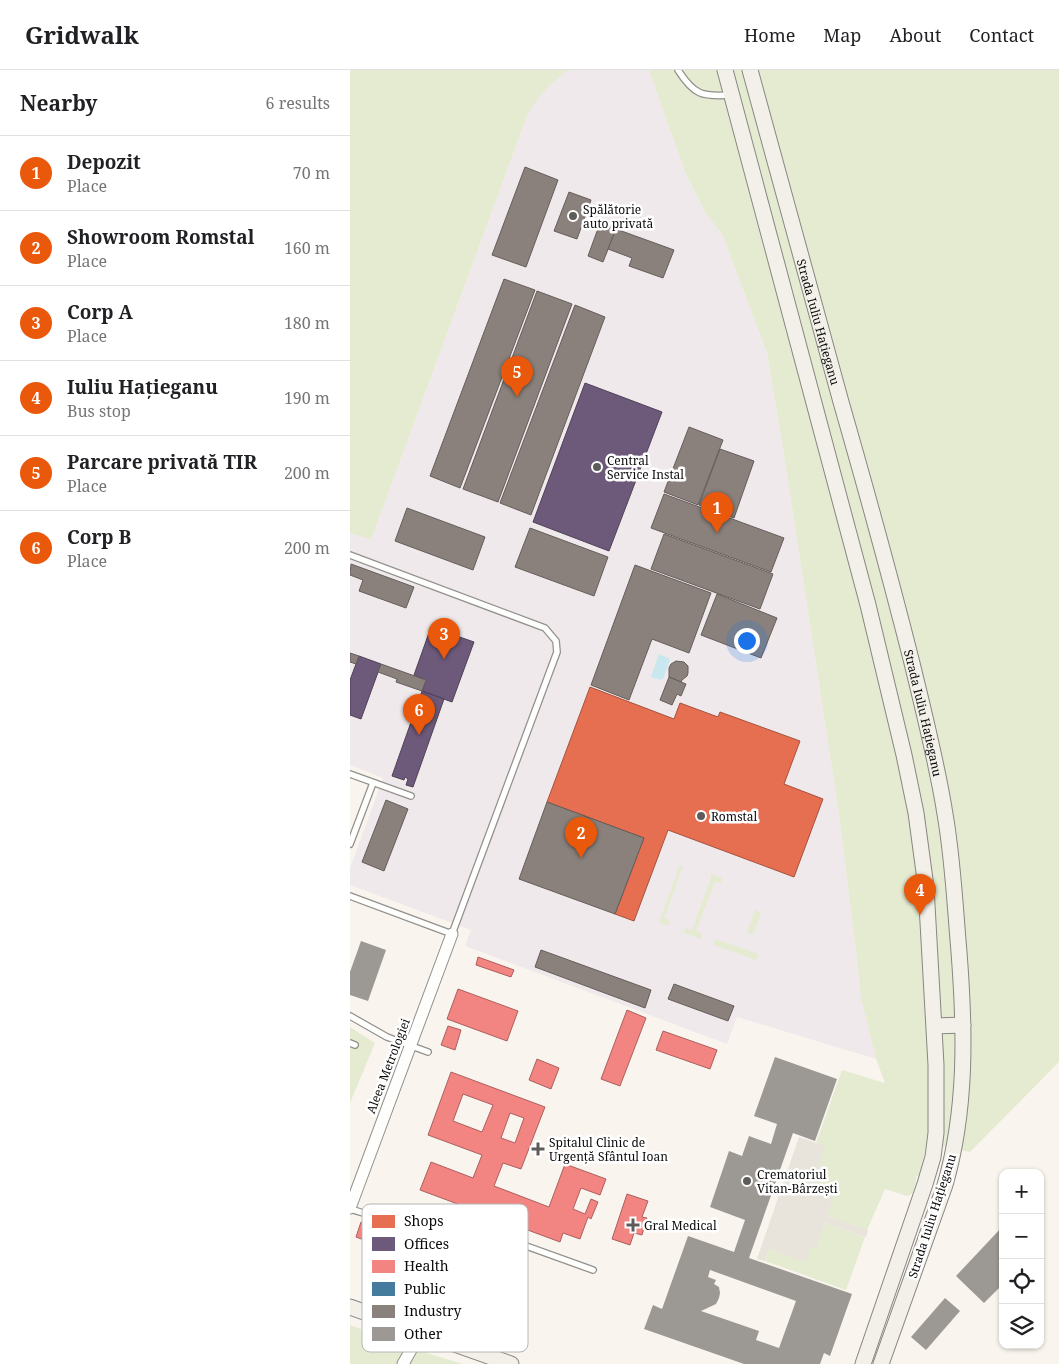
<!DOCTYPE html>
<html lang="en">
<head>
<meta charset="utf-8">
<style>
	body { margin:0; font-family:"Noto Serif",serif; background:#f2f2f2; color:#202124 }
	.controls { position:absolute; right:15px; bottom:15px; display:grid; overflow:hidden; border-radius:10px; box-shadow:0 1px 4px #0004 }
	.controls button { width:45px; height:45px; display:grid; place-items:center; padding:0; border:0; border-bottom:1px solid #e0e0e0; background:#fff; color:#202124; font:25px sans-serif }
	.you { position:absolute; left:396px; top:570px; width:18px; height:18px; margin:-12px; border:4px solid #fff; border-radius:50%; background:#1a73e8; box-shadow:0 0 0 8px #1a73e833 }
	.badge { display:grid; place-items:center; width:32px; height:32px; border-radius:50%; background:#ea580c; color:#fff; font-size:16px; font-weight:700 }
	.pin { position:absolute; translate:-50% -41px; filter:drop-shadow(0 1px 2px #0008) }
	.pin::after { content:''; position:absolute; top:26px; width:18px; height:15px; background:inherit; clip-path:polygon(0 0,100% 0,50% 100%) }
	.list { margin:0; padding:0; list-style:none }
	h2 { display:flex; justify-content:space-between; align-items:center; height:65px; margin:0; padding:0 20px; font-size:21px }
	h2 small { font-size:16px; font-weight:400; color:#757577 }
	.list li { display:grid; grid-template-columns:32px 1fr auto; gap:15px; align-items:center; box-sizing:border-box; height:75px; padding:0 20px; border-top:1px solid #e0e0e0 }
	.list b { display:block; font-size:19px; white-space:nowrap }
	.list p { margin:0; font-size:16px; white-space:nowrap; color:#757577 }
	.list em { font-size:16px; font-style:normal; color:#757577 }
	.icon { flex:none; width:28px; height:28px; fill:none; stroke:currentColor; stroke-width:2; stroke-linecap:round; stroke-linejoin:round }
	.map { position:relative; flex:none; width:709px; height:1294px; overflow:hidden }
	header { display:flex; align-items:center; gap:30px; box-sizing:border-box; height:70px; padding:0 25px; background:#fff; border-bottom:1px solid #e0e0e0 }
	header strong { font-size:24px }
	nav { display:flex; gap:28px; margin-inline-start:auto; font-size:18px }
	main { display:flex }
	aside { flex:1; background:#fff }
	.map>svg:first-child { display:block }
	.industrial { fill:#efe9eb }
	.green { fill:#e5ebd0 }
	.plaza { fill:#e8e3db }
	.water { fill:#c9e7ef }
	.shops { fill:#e76f51; stroke:#a5513c }
	.offices { fill:#6d597a; stroke:#4f4158 }
	.health { fill:#f28482; stroke:#ac5f5e; fill-rule:evenodd }
	.industry { fill:#8a817c; stroke:#645d5a }
	.building { fill:#9c9894; fill-rule:evenodd }
	.lines { fill:none; stroke-linecap:round; stroke-linejoin:round }
	.lane-casing { stroke:#92908d; stroke-width:8 }
	.street-casing { stroke:#92908d; stroke-width:13 }
	.secondary-casing { stroke:#888683; stroke-width:17 }
	.lane { stroke:#fefefc; stroke-width:5.5 }
	.street { stroke:#fefefc; stroke-width:11 }
	.secondary { stroke:#f2f0e8; stroke-width:15 }
	.poi-dot { fill:#5e5c5a; stroke:#fff; stroke-width:2 }
	.labels { text-anchor:middle; dominant-baseline:central; stroke-width:5; stroke-linejoin:round; paint-order:stroke }
	.poi-label { font-size:12px; fill:#0a0a0a; stroke:#fff; text-anchor:start }
	.street-label { font-size:12px; fill:#0a0a0a; stroke:#fff }
	.key { fill:#fff; stroke:#b6b6b6; stroke-width:1 }
	.key-label { font-size:14px; fill:#0a0a0a }
</style>
</head>
<body>
<header>
<strong>Gridwalk</strong>
<nav><a>Home</a><a>Map</a><a>About</a><a>Contact</a></nav>
</header>
<main>
<aside>
<h2>Nearby<small>6 results</small></h2>
<ul class="list">
<li><span class="badge">1</span><div><b>Depozit</b><p>Place</p></div><em>70 m</em></li>
<li><span class="badge">2</span><div><b>Showroom Romstal</b><p>Place</p></div><em>160 m</em></li>
<li><span class="badge">3</span><div><b>Corp A</b><p>Place</p></div><em>180 m</em></li>
<li><span class="badge">4</span><div><b>Iuliu Hațieganu</b><p>Bus stop</p></div><em>190 m</em></li>
<li><span class="badge">5</span><div><b>Parcare privată TIR</b><p>Place</p></div><em>200 m</em></li>
<li><span class="badge">6</span><div><b>Corp B</b><p>Place</p></div><em>200 m</em></li>
</ul>
</aside>
<div class="map">
<svg width="709" height="1294" viewBox="0 0 709 1294">
	<rect width="100%" height="100%" fill="#f9f5ee"/>
	<polygon class="industrial" points="219,0 299,0 335,102 355,142 373,166 417,283 432,372 489,744 507,890 511,928 526,989 387,947 377,974 115,876 121,860 0,815 0,798 33,708 0,695 0,463 21,470 177,46 184,34 193,22 207,8"/>
	<g class="green">
		<path d="M0,0H219C201,12 188,26 177,46L21,470L0,463Z"/>
		<polygon points="299,0 709,0 709,992 620,1082 577,1073 569,1106 566,1106 566,1112 563,1123 557,1126 535,1119 517,1160 477,1146 468,1113 473,1097 468,1095 474,1076 466,1073 492,1000 535,1013 526,989 511,928 507,890 489,744 432,372 417,283 373,166 355,142 335,102"/>
		<polygon points="330,795 333,796 314,848 320,851 318,856 309,852"/>
		<polygon points="361,804 372,808 371,813 365,811 346,861 352,864 351,869 334,863 335,858 342,860 361,808 360,807"/>
		<polygon points="405,840 411,843 403,865 397,862"/>
		<polygon points="365,869 408,884 406,890 363,875"/>
		<polygon points="0,957 25,973 0,1033"/>
		<polygon points="475,1153 515,1167 496,1220 415,1191 419,1179 455,1191 461,1176 466,1177"/>
		<polygon points="0,1255 83,1285 113,1294 0,1294"/>
	</g>
	<polygon class="plaza" points="449,1067 475,1076 468,1095 473,1097 468,1113 486,1119 477,1146 518,1160 516,1167 475,1153 466,1178 461,1176 456,1192 419,1179 415,1191 407,1189"/>
	<polygon class="water" points="309,584 320,589 313,609 311,609 311,610 301,607"/>
	<polygon class="shops" points="240,617 324,649 330,633 368,647 370,642 450,671 434,714 473,729 444,807 318,760 284,851 265,844 294,768 197,732"/>
	<g class="offices">
		<polygon points="235,313 312,342 259,481 183,452"/>
		<polygon points="81,557 124,572 102,632 72,621 76,610 64,605"/>
		<polygon points="9,586 31,594 11,649 0,645 0,610"/>
		<polygon points="72,621 94,629 63,717 56,715 58,709 55,707 54,710 42,706"/>
	</g>
	<g class="health">
		<polygon points="128,887 164,900 161,907 126,895"/>
		<polygon points="108,919 168,941 157,971 97,949"/>
		<polygon points="277,940 296,948 270,1016 251,1009"/>
		<polygon points="98,956 111,960 105,980 91,975"/>
		<polygon points="313,961 367,980 360,999 306,980"/>
		<polygon points="187,989 209,998 201,1019 179,1010"/>
		<path d="M101,1002L195,1037L171,1099L153,1093L144,1116L199,1137L215,1094L256,1109L250,1125L231,1118L223,1139L235,1144L241,1129L248,1132L241,1149L238,1147L230,1169L213,1163L210,1172L70,1120L81,1092L123,1108L132,1085L78,1065ZM113,1024L143,1035L132,1062L103,1051ZM160,1043L174,1048L165,1073L151,1068Z"/>
		<polygon points="277,1124 298,1131 292,1147 297,1148 292,1165 284,1163 280,1175 262,1169"/>
		<polygon points="11,1152 20,1155 14,1170 6,1167"/>
	</g>
	<g class="industry">
		<polygon points="175,97 208,110 176,197 142,185"/>
		<polygon points="219,122 241,130 227,169 204,161"/>
		<polygon points="250,153 266,159 253,192 238,186"/>
		<polygon points="266,159 324,180 313,208 279,196 282,188 258,179"/>
		<polygon points="154,209 185,220 110,418 80,406"/>
		<polygon points="187,221 222,234 148,432 113,419"/>
		<polygon points="225,235 255,247 181,445 150,433"/>
		<polygon points="339,357 373,370 348,435 314,422"/>
		<polygon points="370,379 404,391 384,448 349,435"/>
		<polygon points="314,424 434,468 421,502 301,458"/>
		<polygon points="57,438 135,467 123,500 45,471"/>
		<polygon points="180,458 258,487 244,526 165,497"/>
		<polygon points="314,464 423,504 410,539 301,499"/>
		<polygon points="1,494 64,517 56,538 9,521 13,510 0,505"/>
		<polygon points="285,495 361,523 339,583 302,569 279,630 241,615"/>
		<polygon points="367,524 427,548 411,588 351,565"/>
		<polygon points="0,583 9,586 6,594 0,592"/>
		<polygon points="326,591 334,592 338,596 338,603 337,606 332,610 331,612 319,607 319,598 321,594"/>
		<polygon points="31,594 76,610 72,621 46,612 47,609 28,602"/>
		<polygon points="319,607 336,614 331,626 327,624 322,635 310,630"/>
		<polygon points="36,730 58,739 34,801 12,792"/>
		<polygon points="197,732 294,768 265,844 169,809"/>
		<polygon points="191,880 301,920 295,938 185,897"/>
		<polygon points="324,914 384,936 378,951 318,929"/>
	</g>
	<g class="building">
		<polygon points="11,871 36,880 18,931 0,925 0,902"/>
		<path d="M425,987L487,1009L465,1071L443,1063L399,1188L502,1224L480,1286L474,1283L470,1294H394L294,1259L303,1235L312,1239L338,1166L384,1182L395,1150L360,1137L379,1081L392,1086L399,1066L421,1074L427,1054L404,1046ZM360,1200L446,1231L429,1278L406,1270L409,1261L351,1241L366,1234L369,1228L370,1223L369,1217L364,1214L366,1210L358,1207Z"/>
		<polygon points="653,1156 653,1214 634,1233 606,1206"/>
		<polygon points="595,1228 610,1241 576,1280 561,1267"/>
	</g>
	<g class="lines">
		<g class="lane-casing">
			<g id="lane">
				<path d="M328,0C344,25 352,27 381,25"/>
				<polyline points="0,485 195,558 206,571 207,582 102,864 0,826"/>
				<polyline points="0,704 61,726"/>
				<polyline points="0,774 23,713"/>
				<polyline points="0,946 37,967 78,982"/>
				<polyline points="0,973 5,975"/>
				<polyline points="0,1139 20,1145 30,1145 68,1140 82,1142 243,1200"/>
			</g>
		</g>
		<g class="street-casing">
			<g id="street">
				<polyline points="0,1138 102,864"/>
				<polyline points="53,1294 71,1262"/>
			</g>
		</g>
		<g class="secondary-casing">
			<g id="secondary">
				<polyline points="375,0 518,535 554,685 566,743 576,817 586,995 586,1063 583,1087 575,1114 513,1294"/>
				<path id="s1" d="M400,0C430,111 460,222 491,332C516,419 540,506 562,593C574,643 587,693 595,744C603,790 605,836 609,882C615,960 617,1039 595,1115L531,1294"/>
				<polyline points="585,956 613,955"/>
				<polyline points="0,1237 161,1294"/>
			</g>
		</g>
		<use href="#lane" class="lane"/>
		<use href="#street" class="street"/>
		<use href="#secondary" class="secondary"/>
	</g>
	<g class="poi-dot">
		<circle cx="223" cy="146" r="5"/>
		<circle cx="247" cy="397" r="5"/>
		<circle cx="351" cy="746" r="5"/>
		<path d="M185.5 1071.5h5v5h5v5h-5v5h-5v-5h-5v-5h5z"/>
		<circle cx="397" cy="1111" r="5"/>
		<path d="M280.5 1147.5h5v5h5v5h-5v5h-5v-5h-5v-5h5z"/>
	</g>
	<g class="labels">
		<g class="poi-label">
			<text x="233" y="139">Spălătorie<tspan x="233" dy="14">auto privată</tspan></text>
			<text x="257" y="390">Central<tspan x="257" dy="14">Service Instal</tspan></text>
			<text x="361" y="746">Romstal</text>
			<text x="199" y="1072">Spitalul Clinic de<tspan x="199" dy="14">Urgență Sfântul Ioan</tspan></text>
			<text x="407" y="1104">Crematoriul<tspan x="407" dy="14">Vitan-Bârzești</tspan></text>
			<text x="294" y="1155">Gral Medical</text>
		</g>
		<g class="street-label">
			<text stroke="none"><textPath href="#s1" startOffset="261">Strada Iuliu Hațieganu</textPath></text>
			<text stroke="none"><textPath href="#s1" startOffset="666">Strada Iuliu Hațieganu</textPath></text>
			<text transform="translate(38 996) rotate(-69)">Aleea Metrologiei</text>
			<text transform="translate(582 1146) rotate(-72)">Strada Iuliu Hațieganu</text>
		</g>
	</g>
	<rect x="12" y="1134" width="166" height="148" rx="8" class="key"/>
	<rect x="22" y="1145" width="23" height="13" fill="#e76f51"/>
	<rect x="22" y="1167" width="23" height="14" fill="#6d597a"/>
	<rect x="22" y="1190" width="23" height="13" fill="#f28482"/>
	<rect x="22" y="1212" width="23" height="14" fill="#457b9d"/>
	<rect x="22" y="1235" width="23" height="13" fill="#8a817c"/>
	<rect x="22" y="1257" width="23" height="14" fill="#9c9894"/>
	<g class="key-label">
		<text x="54" y="1156">Shops</text>
		<text x="54" y="1179">Offices</text>
		<text x="54" y="1201">Health</text>
		<text x="54" y="1224">Public</text>
		<text x="54" y="1246">Industry</text>
		<text x="54" y="1269">Other</text>
	</g>
</svg>
<div class="controls">
<button>+</button>
<button>−</button>
<button><svg class="icon" aria-label="locate" viewBox="0 0 24 24"><circle cx="12" cy="12" r="6"/><path d="M12 2v4M12 18v4M2 12h4M18 12h4"/></svg></button>
<button><svg class="icon" aria-label="layers" viewBox="0 0 24 24"><path d="M12 4l9 5-9 5-9-5zM3 14l9 5 9-5"/></svg></button>
</div>
<div class="you"></div>
<div class="pin badge" style="left:367px;top:463px">1</div>
<div class="pin badge" style="left:231px;top:788px">2</div>
<div class="pin badge" style="left:94px;top:589px">3</div>
<div class="pin badge" style="left:570px;top:845px">4</div>
<div class="pin badge" style="left:167px;top:327px">5</div>
<div class="pin badge" style="left:69px;top:665px">6</div>
</div>
</main>
</body>
</html>
